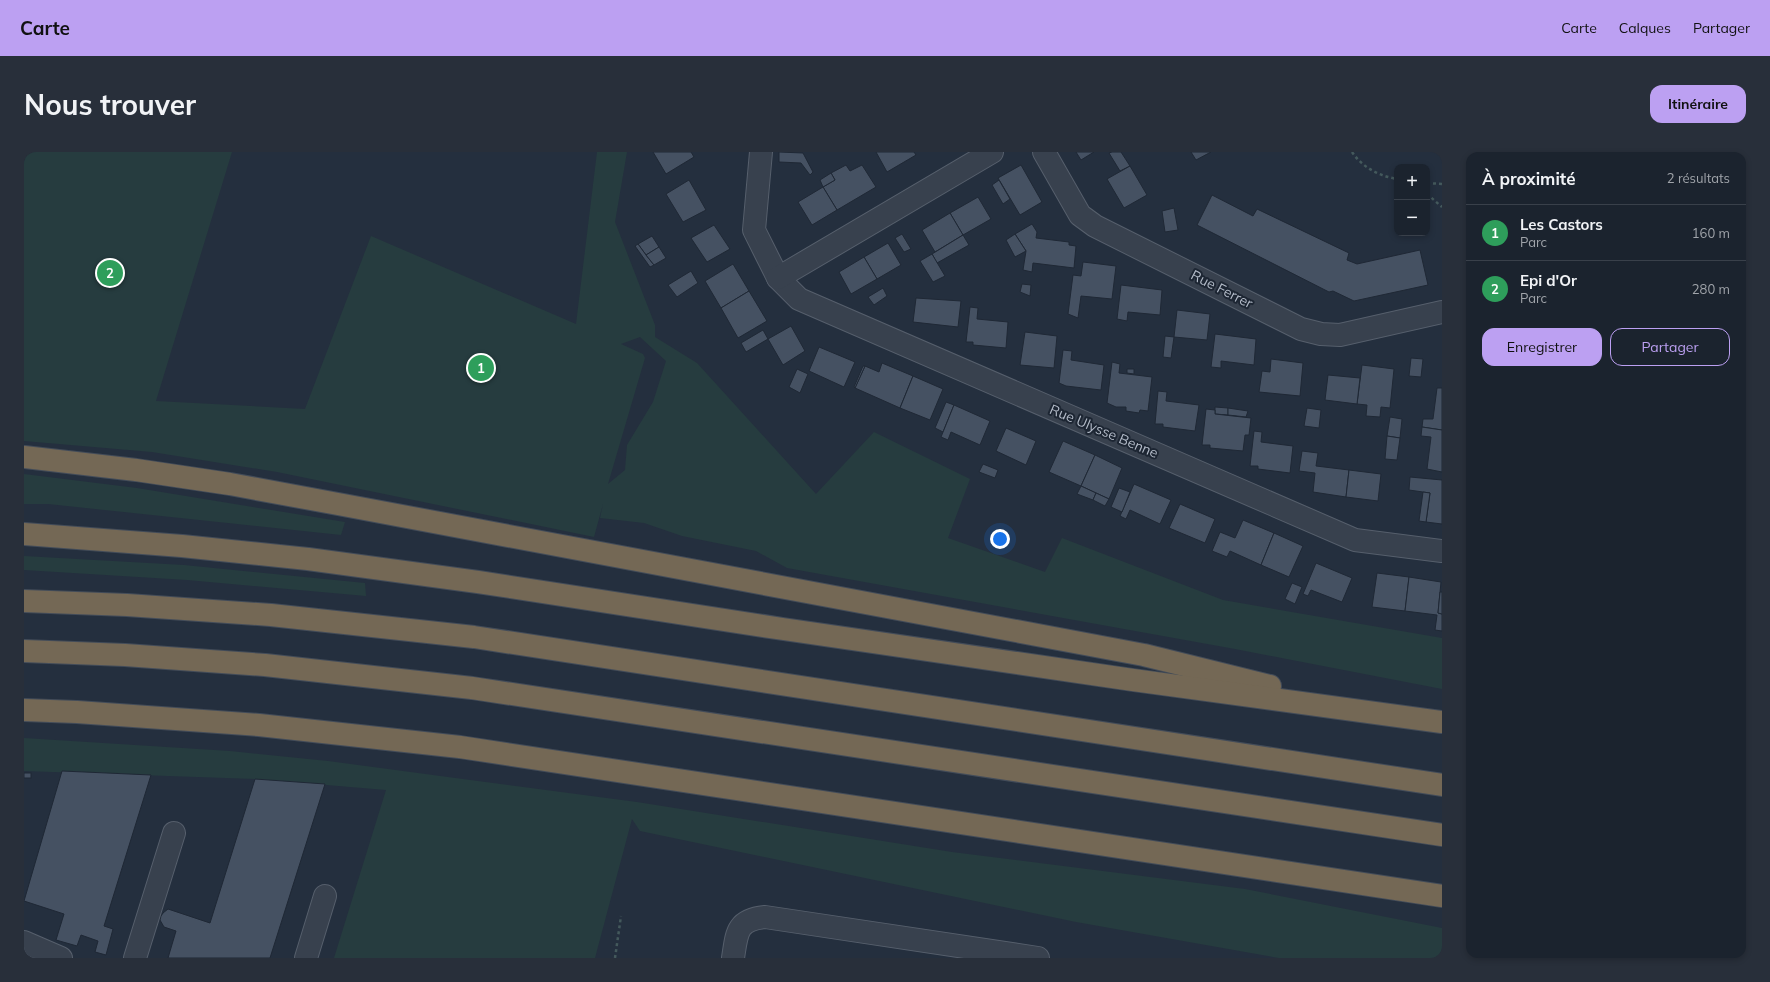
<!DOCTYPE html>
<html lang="fr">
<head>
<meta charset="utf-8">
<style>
	body { margin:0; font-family:Mulish,sans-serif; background:#282f3a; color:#f1f3f6 }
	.controls { position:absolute; right:12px; top:12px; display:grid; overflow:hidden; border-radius:8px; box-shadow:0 2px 6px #0003 }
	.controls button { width:36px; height:36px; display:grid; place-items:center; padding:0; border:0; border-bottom:1px solid #39404a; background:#1b232e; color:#f1f3f6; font:20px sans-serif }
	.you { position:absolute; left:976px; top:387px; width:14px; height:14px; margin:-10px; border:3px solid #fff; border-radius:50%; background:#1a73e8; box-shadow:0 0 0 6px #1a73e833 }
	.badge { display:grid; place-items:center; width:26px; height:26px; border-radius:50%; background:#bca0f2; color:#fff; font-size:13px; font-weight:700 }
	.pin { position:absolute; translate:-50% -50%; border:2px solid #fff; box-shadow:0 1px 4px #0006 }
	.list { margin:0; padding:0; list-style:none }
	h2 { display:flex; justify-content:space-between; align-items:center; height:52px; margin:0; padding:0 16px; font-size:17px }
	h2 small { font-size:13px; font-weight:400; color:#a0a4aa }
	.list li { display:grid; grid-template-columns:26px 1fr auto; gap:12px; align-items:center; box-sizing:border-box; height:56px; padding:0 16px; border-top:1px solid #39404a }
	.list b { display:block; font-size:15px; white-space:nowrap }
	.list p { margin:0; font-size:13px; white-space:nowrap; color:#a0a4aa }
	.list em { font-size:13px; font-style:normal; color:#a0a4aa }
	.actions { display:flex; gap:8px; padding:12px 16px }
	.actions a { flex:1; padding:9px 0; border:1px solid #bca0f2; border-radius:12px; text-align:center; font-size:14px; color:#bca0f2 }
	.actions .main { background:#bca0f2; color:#111 }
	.map { position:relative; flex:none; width:1418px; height:806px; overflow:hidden; border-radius:12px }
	header { display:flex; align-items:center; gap:24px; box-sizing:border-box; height:56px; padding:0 20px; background:#bca0f2; color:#111 }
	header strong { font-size:19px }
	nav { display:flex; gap:22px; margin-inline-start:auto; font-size:14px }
	.intro { display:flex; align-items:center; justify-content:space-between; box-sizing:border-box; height:96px; padding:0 24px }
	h1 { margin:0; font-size:28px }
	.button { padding:10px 18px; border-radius:12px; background:#bca0f2; color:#111; font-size:14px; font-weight:700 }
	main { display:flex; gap:24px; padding:0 24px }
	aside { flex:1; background:#1b232e; border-radius:12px; box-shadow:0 2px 6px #0003 }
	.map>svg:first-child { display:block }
	.green { fill:#263c3f; fill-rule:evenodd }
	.building { fill:#455162; stroke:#1f2835 }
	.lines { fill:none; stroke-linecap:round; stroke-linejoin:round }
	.minor-casing { stroke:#565f6c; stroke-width:24 }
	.highway-casing { stroke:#434c59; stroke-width:24 }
	.path { stroke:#44595c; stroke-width:2.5; stroke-dasharray:3 3; stroke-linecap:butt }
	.minor { stroke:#38414e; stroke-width:22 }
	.highway { stroke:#746855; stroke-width:22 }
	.labels { text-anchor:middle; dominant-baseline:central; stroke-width:4; stroke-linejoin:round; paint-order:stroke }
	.street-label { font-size:14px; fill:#b4bcc9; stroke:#1d2633 }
</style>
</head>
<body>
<header>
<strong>Carte</strong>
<nav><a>Carte</a><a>Calques</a><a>Partager</a></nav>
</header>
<div class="intro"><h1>Nous trouver</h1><a class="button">Itinéraire</a></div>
<main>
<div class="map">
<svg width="1418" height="806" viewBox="0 0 1418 806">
	<rect width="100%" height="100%" fill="#242f3e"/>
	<g class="green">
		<path d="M0,0H208L132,249L281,257L347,84L552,172L573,0H603L591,70L631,173V185L673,211L792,342L850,280L946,327L924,386L1021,420L1038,386L1199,448L1418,486V537L1211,497L763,416L732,399L658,384L620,371L576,366L579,352L570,385L253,320L128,300L0,289ZM616,185L642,209L629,250L603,293L601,318L584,332L621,206L619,202L597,192Z"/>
		<polygon points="0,322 113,336 321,370 317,383 24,352 0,352"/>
		<polygon points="0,404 160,413 341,431 342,444 163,428 0,418"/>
		<polygon points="0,586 206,599 304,609 613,650 928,700 1221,737 1418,776 1418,806 1255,806 1052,770 616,679 608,667 571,806 310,806 362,638 231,627 0,619"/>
	</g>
	<g class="building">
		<polygon points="629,0 667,0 670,5 642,22"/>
		<polygon points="755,0 779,1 789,20 786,23 777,11 755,10"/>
		<polygon points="852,0 890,0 892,3 863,20"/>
		<polygon points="1052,0 1070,0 1057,8"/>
		<polygon points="1088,0 1097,0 1106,14 1096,19 1085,1"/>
		<polygon points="1167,0 1187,0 1172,8"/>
		<polygon points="822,13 826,19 838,13 852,35 813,58 799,35 811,28 807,21"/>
		<polygon points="997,13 1018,50 996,63 974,26"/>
		<polygon points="1106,14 1123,43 1100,56 1083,27"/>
		<polygon points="807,21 811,28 799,35 796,28"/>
		<polygon points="665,28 682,58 659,70 642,42"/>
		<polygon points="975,28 986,47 979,52 968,33"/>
		<polygon points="799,35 813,58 788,73 774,50"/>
		<polygon points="1188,43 1229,64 1233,57 1325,101 1323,108 1333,112 1396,98 1404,133 1330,149 1309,139 1305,140 1173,73"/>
		<polygon points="954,45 967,67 939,83 926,61"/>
		<polygon points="1150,56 1154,78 1141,80 1138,59"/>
		<polygon points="926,61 939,83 911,100 898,78"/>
		<polygon points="1008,72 1013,80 1012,86 1045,90 1045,93 1052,94 1050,116 1009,111 1008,120 999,118 1002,99 991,82"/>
		<polygon points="690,73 706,97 683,110 667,86"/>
		<polygon points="878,82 887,97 880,100 871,86"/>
		<polygon points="991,82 1002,99 991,105 982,88"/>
		<polygon points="939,83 945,93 913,111 908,102"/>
		<polygon points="628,84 635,95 622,103 614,92"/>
		<polygon points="864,91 877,113 853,127 840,105"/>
		<polygon points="614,92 622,103 630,113 626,115 611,94"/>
		<polygon points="635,95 642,106 630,113 622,103"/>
		<polygon points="908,102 921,124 909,130 896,109"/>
		<polygon points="840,105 853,127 827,142 815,120"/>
		<polygon points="1059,110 1092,114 1088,147 1057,144 1054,166 1044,162 1049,123 1057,124"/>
		<polygon points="709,112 725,139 697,156 681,129"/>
		<polygon points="667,119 674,131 653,145 644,133"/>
		<polygon points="998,132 1007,133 1006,144 996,140"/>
		<polygon points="1097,133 1138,138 1136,163 1104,160 1103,169 1093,167"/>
		<polygon points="859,136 863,144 850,153 844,145"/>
		<polygon points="725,139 743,169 714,186 697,156"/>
		<polygon points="892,146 937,149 934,175 889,170"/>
		<polygon points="946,155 954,156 953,167 984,170 982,196 949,193 949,190 942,190"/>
		<polygon points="1153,158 1186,162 1183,188 1150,185"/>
		<polygon points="767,174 781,199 759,213 744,187"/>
		<polygon points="739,178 744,187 722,200 717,191"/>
		<polygon points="1001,180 1033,184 1030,216 996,213"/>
		<polygon points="1191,182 1232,187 1230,213 1197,209 1197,216 1187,215"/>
		<polygon points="1141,184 1150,185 1147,206 1139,205"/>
		<polygon points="795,195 831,210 820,235 785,219"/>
		<polygon points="1039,198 1048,199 1047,208 1080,213 1077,238 1042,234 1035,231"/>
		<polygon points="1387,206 1399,207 1397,225 1385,224"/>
		<polygon points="1247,207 1279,211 1276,244 1235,240 1238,219 1246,220"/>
		<polygon points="1088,210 1096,212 1095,221 1128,225 1124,259 1116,258 1115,261 1102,259 1102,255 1092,255 1083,251"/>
		<polygon points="858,211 889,224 876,256 831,236 841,214 855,220"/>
		<polygon points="1338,213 1370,217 1366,256 1357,255 1356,265 1342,264 1343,253 1333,252"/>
		<polygon points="839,214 841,214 831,236 830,235"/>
		<polygon points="773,217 784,222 776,241 765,235"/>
		<polygon points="1103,217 1110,217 1110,222 1103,221"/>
		<polygon points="1304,223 1336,226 1333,252 1301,248"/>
		<polygon points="889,224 919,237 906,268 876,256"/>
		<polygon points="1413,236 1418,236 1418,278 1398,275 1399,267 1409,267"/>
		<polygon points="1134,239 1143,240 1142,249 1175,253 1171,279 1139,275 1139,272 1131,272"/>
		<polygon points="922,250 930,253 919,280 911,276"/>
		<polygon points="930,253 966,269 956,293 927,280 924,288 917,285"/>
		<polygon points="1191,255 1204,256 1204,263 1191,262"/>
		<polygon points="1204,256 1224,259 1222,265 1204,263"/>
		<polygon points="1283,256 1297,258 1295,276 1280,274"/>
		<polygon points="1182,257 1191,258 1191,262 1227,266 1225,283 1221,283 1219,299 1186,296 1186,293 1178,293"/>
		<polygon points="1366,265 1378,267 1376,286 1363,284"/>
		<polygon points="1398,275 1418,278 1418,320 1403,317 1407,285 1397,284"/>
		<polygon points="982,276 1012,289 1002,313 972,299"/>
		<polygon points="1230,279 1238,280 1237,290 1269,294 1266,321 1234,317 1234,314 1226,314"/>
		<polygon points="1363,284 1376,286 1373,308 1361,307"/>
		<polygon points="1039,289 1071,303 1057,334 1025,320"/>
		<polygon points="1278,299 1294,301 1292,314 1325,318 1322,345 1289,340 1291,321 1275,319"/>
		<polygon points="1071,303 1098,316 1085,347 1057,334"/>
		<polygon points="959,312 974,318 971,326 955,320"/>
		<polygon points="1325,318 1357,322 1354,349 1322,345"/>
		<polygon points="1386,325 1418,328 1418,372 1402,370 1406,341 1385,338"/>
		<polygon points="1110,332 1147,348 1136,372 1106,358 1102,367 1096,364"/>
		<polygon points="1057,334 1072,341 1069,348 1053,342"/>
		<polygon points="1095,336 1106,340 1098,360 1087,355"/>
		<polygon points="1399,340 1406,341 1402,370 1395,369"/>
		<polygon points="1072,341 1085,347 1081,354 1069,348"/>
		<polygon points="1156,352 1191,367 1181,391 1145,376"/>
		<polygon points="1219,368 1250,381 1237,413 1206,399 1203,405 1188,399 1196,380 1211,386"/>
		<polygon points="1250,381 1279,394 1265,425 1237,413"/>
		<polygon points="1292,411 1328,426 1318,450 1287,438 1284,444 1279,442"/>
		<polygon points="1353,421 1385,425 1381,459 1348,455"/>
		<polygon points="1385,425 1417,430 1414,461 1418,462 1418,479 1411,478 1413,463 1381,459"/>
		<polygon points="1268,431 1278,435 1271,452 1261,447"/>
		<polygon points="1416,440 1418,440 1418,462 1414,461"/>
		<polygon points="38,619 127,623 80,774 89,777 82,803 71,800 74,789 57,783 53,794 32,788 40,762 0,749"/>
		<rect x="0" y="621" width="7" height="5"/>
		<polygon points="231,627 301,632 246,806 144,806 152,779 140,775 136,768 137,764 139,761 144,757 186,771"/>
	</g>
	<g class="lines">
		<g class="minor-casing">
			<g id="minor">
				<polyline points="737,0 730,78 754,126 775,147 1331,388 1418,399"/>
				<polyline points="1020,0 1056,63 1071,74 1277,177 1297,182 1316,183 1418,160"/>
				<polyline points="754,126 968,0"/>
				<polyline points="0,790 37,806"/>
				<polyline points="111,806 150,681"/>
				<polyline points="282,806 301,744"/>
				<path d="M709,806C713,781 712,768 741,765L1014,806"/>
			</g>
		</g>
		<g class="highway-casing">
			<g id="highway">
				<polyline points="0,305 112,318 206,332 314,352 1120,503 1246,534"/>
				<polyline points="0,382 158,394 284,407 454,430 759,477 1109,528 1418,570"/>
				<polyline points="0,449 103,453 247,463 450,485 1418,633"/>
				<polyline points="0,499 101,503 241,513 448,536 1418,683"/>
				<polyline points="0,558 53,560 235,573 436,595 1418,744"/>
			</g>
		</g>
		<g class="path">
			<path d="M1328,0C1338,15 1355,24 1373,27"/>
			<polyline points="1403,31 1418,32"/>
			<polyline points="1403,42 1418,55"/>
			<polyline points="591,806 597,764"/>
		</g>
		<use href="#minor" class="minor"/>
		<use href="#highway" class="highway"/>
	</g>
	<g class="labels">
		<g class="street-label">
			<text transform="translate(1198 137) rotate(27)">Rue Ferrer</text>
			<text transform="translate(1080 279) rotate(23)">Rue Ulysse Benne</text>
		</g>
	</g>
</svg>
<div class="controls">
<button>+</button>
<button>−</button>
</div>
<div class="you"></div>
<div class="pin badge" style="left:457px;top:216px;background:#2e9e5b">1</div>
<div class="pin badge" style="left:86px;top:121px;background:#2e9e5b">2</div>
</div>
<aside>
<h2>À proximité<small>2 résultats</small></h2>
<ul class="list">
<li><span class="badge" style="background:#2e9e5b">1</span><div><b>Les Castors</b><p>Parc</p></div><em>160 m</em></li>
<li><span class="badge" style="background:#2e9e5b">2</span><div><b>Epi d'Or</b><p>Parc</p></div><em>280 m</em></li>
</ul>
<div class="actions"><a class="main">Enregistrer</a><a>Partager</a></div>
</aside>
</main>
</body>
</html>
